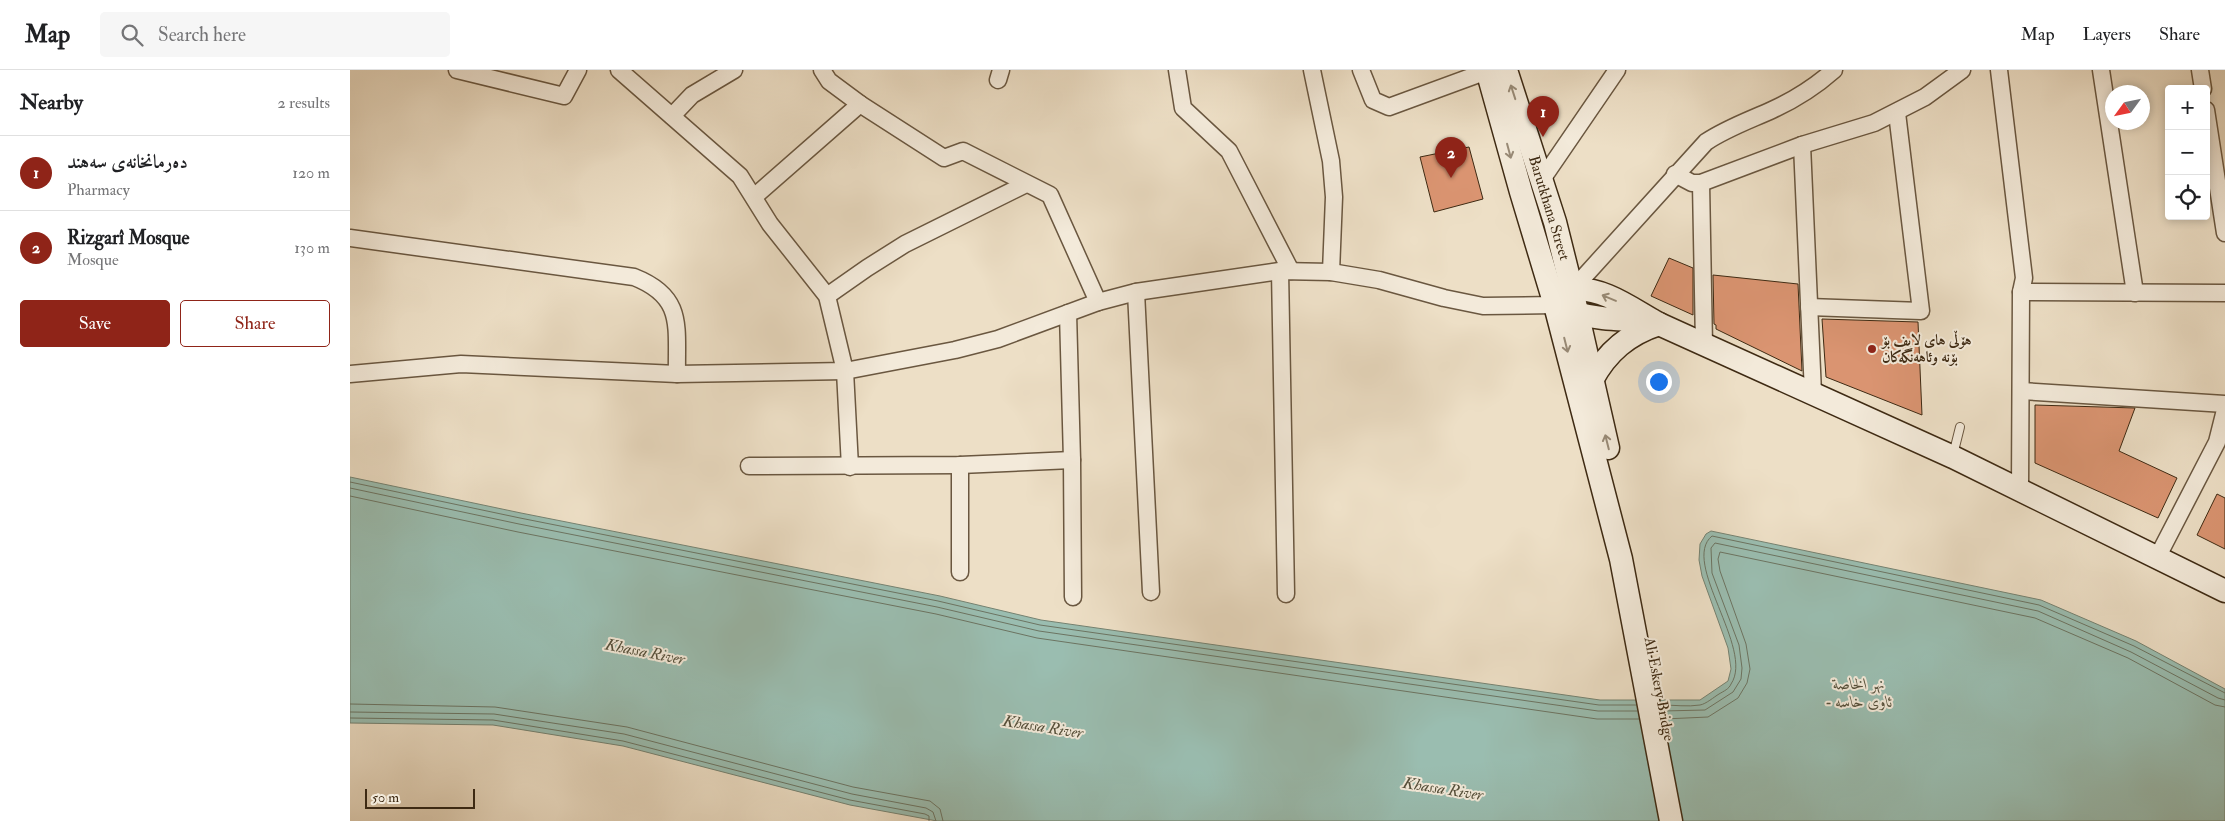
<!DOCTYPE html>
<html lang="en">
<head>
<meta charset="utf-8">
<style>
	body { margin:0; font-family:"IM FELL Double Pica",Amiri,serif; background:#f6f6f6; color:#202124 }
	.controls { position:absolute; right:15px; top:15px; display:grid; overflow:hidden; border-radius:5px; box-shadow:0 2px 8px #0003 }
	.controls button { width:45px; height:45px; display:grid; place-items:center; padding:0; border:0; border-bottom:1px solid #e0e0e0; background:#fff; color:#202124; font:25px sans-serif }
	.compass { position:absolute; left:1755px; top:15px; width:45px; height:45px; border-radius:50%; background:#fff; box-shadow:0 2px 8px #0003; rotate:237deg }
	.scale { position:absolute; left:15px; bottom:12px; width:110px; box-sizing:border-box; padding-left:5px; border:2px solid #3e2a13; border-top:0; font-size:14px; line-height:18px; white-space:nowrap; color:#3e2a13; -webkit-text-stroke:4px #f3eada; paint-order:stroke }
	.you { position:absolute; left:1308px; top:311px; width:18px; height:18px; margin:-12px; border:4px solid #fff; border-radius:50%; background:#1a73e8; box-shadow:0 0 0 8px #1a73e833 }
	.badge { display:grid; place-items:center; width:32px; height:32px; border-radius:50%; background:#8f2418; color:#fff; font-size:16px; font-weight:700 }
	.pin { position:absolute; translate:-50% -41px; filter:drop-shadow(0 1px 2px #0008) }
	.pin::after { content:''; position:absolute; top:26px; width:18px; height:15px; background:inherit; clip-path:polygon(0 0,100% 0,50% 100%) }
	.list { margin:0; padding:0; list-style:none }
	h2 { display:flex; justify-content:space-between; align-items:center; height:65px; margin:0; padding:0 20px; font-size:21px }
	h2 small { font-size:16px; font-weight:400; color:#757577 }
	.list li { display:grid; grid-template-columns:32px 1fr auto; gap:15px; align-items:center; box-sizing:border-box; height:75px; padding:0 20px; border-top:1px solid #e0e0e0 }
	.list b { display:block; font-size:19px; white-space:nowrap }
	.list p { margin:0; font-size:16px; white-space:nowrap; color:#757577 }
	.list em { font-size:16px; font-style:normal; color:#757577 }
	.actions { display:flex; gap:10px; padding:15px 20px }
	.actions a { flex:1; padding:11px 0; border:1px solid #8f2418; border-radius:5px; text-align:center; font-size:18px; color:#8f2418 }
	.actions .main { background:#8f2418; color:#fff }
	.icon { flex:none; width:28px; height:28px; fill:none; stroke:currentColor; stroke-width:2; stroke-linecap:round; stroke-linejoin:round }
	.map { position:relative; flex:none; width:1875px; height:751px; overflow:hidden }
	header { display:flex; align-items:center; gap:30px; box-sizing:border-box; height:70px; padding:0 25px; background:#fff; border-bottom:1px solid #e0e0e0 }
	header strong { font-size:24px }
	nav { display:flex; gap:28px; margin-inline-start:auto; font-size:18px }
	.search { width:350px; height:45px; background:#f6f6f6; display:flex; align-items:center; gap:12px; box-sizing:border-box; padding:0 18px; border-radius:5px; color:#757577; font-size:19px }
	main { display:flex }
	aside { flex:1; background:#fff }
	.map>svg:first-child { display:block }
	.water { fill:#9abdb0; stroke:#758271 }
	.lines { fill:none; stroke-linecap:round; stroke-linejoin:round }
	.shore { stroke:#6c7462; stroke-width:1 }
	.building { fill:#da9471; stroke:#3e2a13 }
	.lane-casing { stroke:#6a5740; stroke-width:10 }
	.street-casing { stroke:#6a5740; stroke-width:19 }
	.secondary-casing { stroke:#3e2a13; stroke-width:25 }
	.lane { stroke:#f3eada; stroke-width:8 }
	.street { stroke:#f3eada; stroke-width:16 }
	.secondary { stroke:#f3eada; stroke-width:22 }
	.oneway { stroke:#988a76 }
	.poi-dot { fill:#8f2418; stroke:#f3eada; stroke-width:2 }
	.labels { text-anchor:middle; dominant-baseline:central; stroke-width:4; stroke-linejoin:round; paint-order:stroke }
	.street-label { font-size:15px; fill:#3e2a13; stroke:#f3eada }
	.poi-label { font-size:15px; font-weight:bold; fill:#3e2a13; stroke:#f3eada; text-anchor:start }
	.water-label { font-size:16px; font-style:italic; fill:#554f3a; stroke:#f3eada }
</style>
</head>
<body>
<header>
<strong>Map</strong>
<div class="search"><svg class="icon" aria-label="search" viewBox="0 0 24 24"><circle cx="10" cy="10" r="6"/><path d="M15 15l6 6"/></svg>Search here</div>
<nav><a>Map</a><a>Layers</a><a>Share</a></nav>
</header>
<main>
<aside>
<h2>Nearby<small>2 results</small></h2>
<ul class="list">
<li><span class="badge">1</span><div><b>دەرمانخانەی سەهند</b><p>Pharmacy</p></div><em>120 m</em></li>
<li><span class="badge">2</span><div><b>Rizgarî Mosque</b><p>Mosque</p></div><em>130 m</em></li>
</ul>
<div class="actions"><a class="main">Save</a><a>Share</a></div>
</aside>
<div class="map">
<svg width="1875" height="751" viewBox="0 0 1875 751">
	<rect width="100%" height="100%" fill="#eddfc6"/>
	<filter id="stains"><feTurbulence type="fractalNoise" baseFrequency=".004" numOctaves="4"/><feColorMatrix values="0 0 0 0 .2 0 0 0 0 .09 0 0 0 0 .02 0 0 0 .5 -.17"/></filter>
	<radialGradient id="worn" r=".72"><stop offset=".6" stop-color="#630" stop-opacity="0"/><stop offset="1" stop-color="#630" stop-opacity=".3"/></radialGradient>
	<polygon class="water" points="0,407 171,443 590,526 691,550 1250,630 1350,630 1378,611 1381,599 1378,578 1352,506 1349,490 1350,474 1356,464 1361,461 1691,530 1786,571 1875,619 1875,751 587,751 500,735 273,676 143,655 0,653"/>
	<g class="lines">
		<g class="shore">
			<polyline points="0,412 170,448 588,531 690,555 1249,635 1286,635"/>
			<polyline points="0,418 169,454 587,537 689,561 1248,641 1287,641"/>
			<polyline points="0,426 168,462 586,544 687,568 1247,649 1289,649"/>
			<polyline points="0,634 145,637 277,657 503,717 580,731 590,739 593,751"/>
			<path d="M1312,635C1324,635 1338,637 1350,635C1356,634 1364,627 1369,624C1374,621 1379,619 1381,614C1405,579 1330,492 1362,466L1689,535L1784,576L1875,623"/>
			<polyline points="1313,641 1355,640 1383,622 1391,609 1392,598 1389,575 1362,503 1361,478 1365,473 1688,541 1781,582 1868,628 1875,630"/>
			<polyline points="0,642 144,644 274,664 502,724 576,738 583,742 586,751"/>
			<polyline points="0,648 143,650 273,671 500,730 575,744 579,746 579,751"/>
			<polyline points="1314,649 1358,647 1388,628 1397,613 1400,599 1396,574 1370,501 1368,489 1370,482 1685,548 1778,588 1865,635 1875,637"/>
		</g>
	</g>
	<g class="building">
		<polygon points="1119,77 1133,129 1084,142 1070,87"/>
		<polygon points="1319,188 1343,198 1343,245 1301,226"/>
		<polygon points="1363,205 1448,214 1452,301 1366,259 1366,255 1364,254"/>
		<polygon points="1472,249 1568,252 1572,345 1476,307"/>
		<polygon points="1685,335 1785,338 1769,381 1827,408 1808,448 1685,393"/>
		<polygon points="1867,424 1875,428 1875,479 1847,465"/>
	</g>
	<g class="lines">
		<g class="lane-casing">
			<polyline id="lane" points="1603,385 1610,357"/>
		</g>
		<g class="street-casing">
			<g id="street">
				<polyline points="107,0 214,26 228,0"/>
				<polyline points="269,0 390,106 420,154 477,226 495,301 500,397"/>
				<polyline points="472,0 479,11 510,34"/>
				<polyline points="827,0 833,38 879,81 941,201"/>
				<polyline points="962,0 981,91 984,127 981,202"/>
				<polyline points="1011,0 1023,30 1039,37 1137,1"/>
				<polyline points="1649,0 1674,208 1671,222 1670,419"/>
				<polyline points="1751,0 1785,223"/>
				<polyline points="1850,0 1853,19"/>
				<polyline points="648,10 651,0"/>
				<polyline points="1856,40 1875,163"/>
				<polyline points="322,46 342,25 384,0"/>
				<polyline points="1452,75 1463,323"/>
				<polyline points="1325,104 1342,113 1351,113 1452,75 1524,53 1575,27 1612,0"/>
				<polyline points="1191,111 1267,0"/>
				<polyline points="1351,113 1354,275"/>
				<polyline points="404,127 510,34 594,88 613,81 700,125 748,232"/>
				<path d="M0,168L284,207C335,227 326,257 327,304"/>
				<polyline points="930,201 936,524"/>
				<path d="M1222,220L1356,72C1377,58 1400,50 1422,40C1444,30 1466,16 1484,0"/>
				<polyline points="786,222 801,522"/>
				<polyline points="1671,222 1875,223"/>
				<polyline points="477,226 517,198 555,174 676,114"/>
				<polyline points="1459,237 1571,241 1547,43"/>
				<polyline points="718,243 722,390 723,527"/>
				<polyline points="0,304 111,294 327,304 495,301 605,280 648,269 748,232 786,222 930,201 981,202 1029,210 1094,228 1133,236 1205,235"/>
				<polyline points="1671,321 1875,334"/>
				<polyline points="610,395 610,502"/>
				<polyline points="399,396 610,395 722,390"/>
				<polyline points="1807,488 1867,372 1875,340"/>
			</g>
		</g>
		<g class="secondary-casing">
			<g id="secondary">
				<polyline points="1137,0 1171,122 1205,235 1271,489 1321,751"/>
				<polyline points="1156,0 1205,152 1222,220 1258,378"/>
				<path d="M1302,250C1270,250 1235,250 1205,235L1222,220C1253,216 1283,240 1309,254L1603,387L1875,521"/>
				<path d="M1242,310C1257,282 1278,264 1309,254"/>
			</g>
		</g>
		<use href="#lane" class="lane"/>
		<use href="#street" class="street"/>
		<use href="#secondary" class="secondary"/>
	</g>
	<defs><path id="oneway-shaft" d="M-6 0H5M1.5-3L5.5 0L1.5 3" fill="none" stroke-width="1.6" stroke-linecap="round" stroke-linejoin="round" transform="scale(1.25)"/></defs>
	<g class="oneway">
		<use href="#oneway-shaft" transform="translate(1163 22) rotate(-108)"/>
		<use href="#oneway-shaft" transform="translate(1159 81) rotate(75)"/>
		<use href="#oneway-shaft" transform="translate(1259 228) rotate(-157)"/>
		<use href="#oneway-shaft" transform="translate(1216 275) rotate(76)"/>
		<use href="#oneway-shaft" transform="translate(1257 372) rotate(-104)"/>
	</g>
	<circle class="poi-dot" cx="1522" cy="279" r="5"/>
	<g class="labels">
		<g class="street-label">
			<text transform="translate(1199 138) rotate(73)">Barutkhana Street</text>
			<text transform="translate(1309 619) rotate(79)">Ali Eskery Bridge</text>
		</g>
		<g class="poi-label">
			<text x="1532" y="270">هۆڵی های لایف بۆ<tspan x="1532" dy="17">بۆنە وئاهەنگەکان</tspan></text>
		</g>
		<g class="water-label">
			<text transform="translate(295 582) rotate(11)">Khassa River</text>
			<text x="1509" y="614">نهر الخاصة<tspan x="1509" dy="18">- ئاوی خاسە</tspan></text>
			<text transform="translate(693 657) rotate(9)">Khassa River</text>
			<text transform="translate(1093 719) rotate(9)">Khassa River</text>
		</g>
	</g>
	<rect width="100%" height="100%" filter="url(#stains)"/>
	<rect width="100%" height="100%" fill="url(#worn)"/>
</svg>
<div class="controls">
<button>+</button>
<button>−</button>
<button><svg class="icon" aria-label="locate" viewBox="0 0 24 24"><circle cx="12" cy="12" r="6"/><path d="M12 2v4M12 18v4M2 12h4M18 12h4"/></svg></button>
</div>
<svg class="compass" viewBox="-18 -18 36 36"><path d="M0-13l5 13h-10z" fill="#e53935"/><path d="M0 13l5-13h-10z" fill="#757577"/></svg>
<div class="scale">50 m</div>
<div class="you"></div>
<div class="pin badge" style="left:1193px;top:67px">1</div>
<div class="pin badge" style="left:1101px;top:108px">2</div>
</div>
</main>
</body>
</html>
